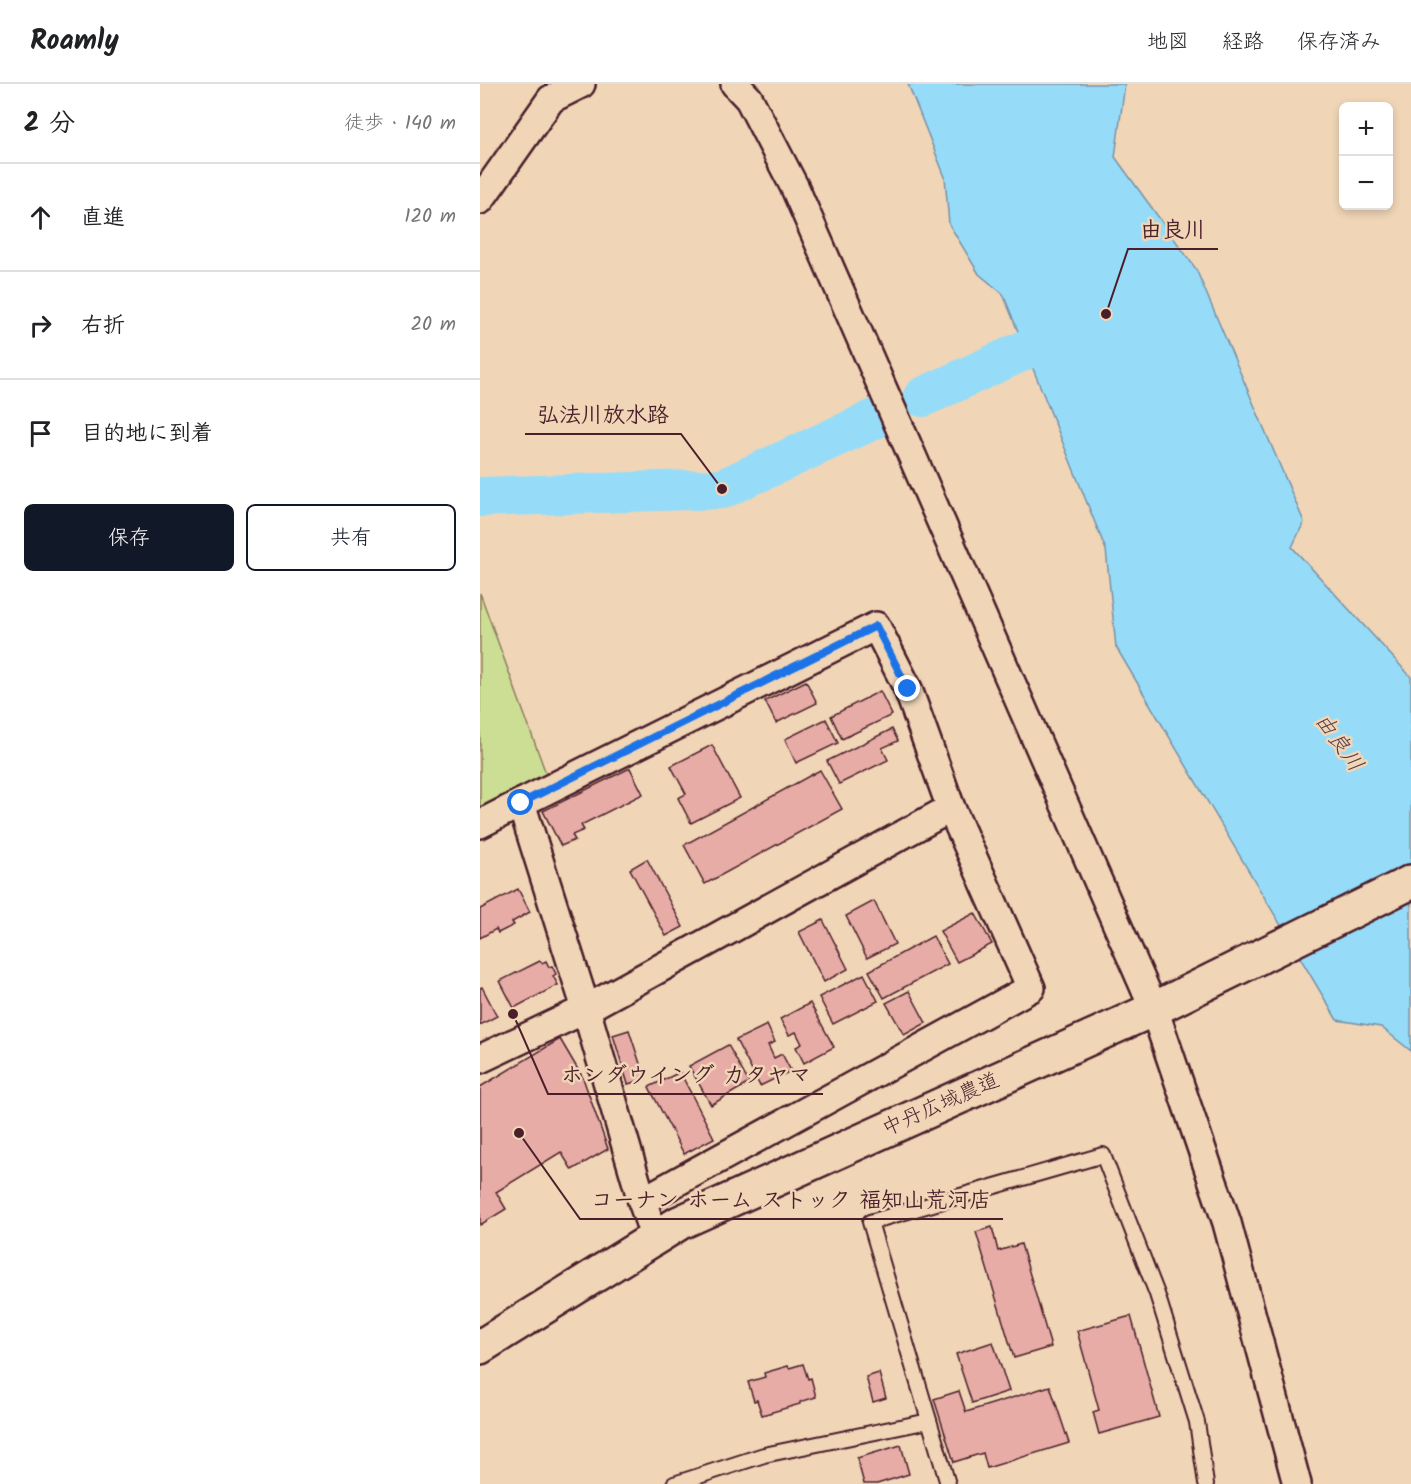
<!DOCTYPE html>
<html lang="ja">
<head>
<meta charset="utf-8">
<style>
	body { margin:0; font-family:Kalam,"Klee One",sans-serif; background:#f2f2f2; color:#202124 }
	.controls { position:absolute; right:18px; top:18px; display:grid; overflow:hidden; border-radius:9px; box-shadow:0 3px 9px #0003 }
	.controls button { width:54px; height:54px; display:grid; place-items:center; padding:0; border:0; border-bottom:2px solid #e0e0e0; background:#fff; color:#202124; font:30px sans-serif }
	.stop { position:absolute; width:18px; height:18px; margin:-14px; border:4px solid #1a73e8; border-radius:50%; background:#fff }
	.stop.end { background:#1a73e8; border-color:#fff; box-shadow:0 2px 6px #0008 }
	.list { margin:0; padding:0; list-style:none }
	h2 { display:flex; justify-content:space-between; align-items:center; height:78px; margin:0; padding:0 24px; font-size:26px }
	h2 small { font-size:20px; font-weight:400; color:#757577 }
	.list li { display:grid; grid-template-columns:39px 1fr auto; gap:18px; align-items:center; box-sizing:border-box; height:108px; padding:0 24px; border-top:2px solid #e0e0e0 }
	.list b { display:block; font-size:22px; white-space:nowrap }
	.list em { font-size:20px; font-style:normal; color:#757577 }
	.actions { display:flex; gap:12px; padding:18px 24px }
	.actions a { flex:1; padding:14px 0; border:2px solid #111827; border-radius:9px; text-align:center; font-size:21px; color:#111827 }
	.actions .main { background:#111827; color:#fff }
	.icon { flex:none; width:33px; height:33px; fill:none; stroke:currentColor; stroke-width:2; stroke-linecap:round; stroke-linejoin:round }
	.map { position:relative; flex:none; width:931px; height:1400px; overflow:hidden }
	header { display:flex; align-items:center; gap:36px; box-sizing:border-box; height:84px; padding:0 30px; background:#fff; border-bottom:2px solid #e0e0e0 }
	header strong { font-size:28px }
	nav { display:flex; gap:33px; margin-inline-start:auto; font-size:21px }
	main { display:flex }
	aside { flex:1; background:#fff }
	.map>svg:first-child { display:block }
	.green { fill:#ccde93; stroke:#8b7e5f; stroke-width:1.5 }
	.water { fill:#96dcf8; stroke:#7890a6; stroke-width:1.5 }
	.lines { fill:none; stroke-linecap:round; stroke-linejoin:round }
	.river { stroke:#96dcf8; stroke-width:40 }
	.building { fill:#e7aca6; stroke:#4a1f2b; stroke-width:1.5 }
	.lane-casing { stroke:#4a1f2b; stroke-width:18 }
	.street-casing { stroke:#4a1f2b; stroke-width:32 }
	.secondary-casing { stroke:#4a1f2b; stroke-width:38 }
	.lane { stroke:#f0d6b7; stroke-width:14 }
	.street { stroke:#f0d6b7; stroke-width:27 }
	.secondary { stroke:#f0d6b7; stroke-width:33 }
	.route { stroke:#1a73e8; stroke-width:8 }
	.labels { text-anchor:middle; dominant-baseline:central; stroke-width:5; stroke-linejoin:round; paint-order:stroke }
	.street-label { font-size:21px; fill:#4a1f2b; stroke:#f0d6b7 }
	.water-label { font-size:22px; font-style:italic; fill:#553b4a; stroke:#f0d6b7 }
	.leader { fill:none; stroke:#4a1f2b; stroke-width:2 }
	.callout-dot { fill:#4a1f2b; stroke:#f0d6b7; stroke-width:2 }
	.callout-label { font-size:22px; text-anchor:middle; font-weight:bold; fill:#4a1f2b; stroke:#f0d6b7; stroke-width:5; stroke-linejoin:round; paint-order:stroke }
</style>
</head>
<body>
<header>
<strong>Roamly</strong>
<nav><a>地図</a><a>経路</a><a>保存済み</a></nav>
</header>
<main>
<aside>
<h2>2 分<small>徒歩 · 140 m</small></h2>
<ul class="list">
<li><svg class="icon" aria-label="ahead" viewBox="0 0 24 24"><path d="M12 20V5M6 11l6-6 6 6"/></svg><div><b>直進</b></div><em>120 m</em></li>
<li><svg class="icon" aria-label="right" viewBox="0 0 24 24"><path d="M7 20v-9h11M14 6l5 5-5 5"/></svg><div><b>右折</b></div><em>20 m</em></li>
<li><svg class="icon" aria-label="arrive" viewBox="0 0 24 24"><path d="M6 21V4h12l-3 4 3 4H6"/></svg><div><b>目的地に到着</b></div></li>
</ul>
<div class="actions"><a class="main">保存</a><a>共有</a></div>
</aside>
<div class="map">
<svg width="931" height="1400" viewBox="0 0 931 1400">
	<rect width="100%" height="100%" fill="#f0d6b7"/>
	<filter id="ink" filterUnits="userSpaceOnUse"><feTurbulence type="fractalNoise" baseFrequency=".0167" numOctaves="2"/><feDisplacementMap in="SourceGraphic" scale="12" xChannelSelector="R" yChannelSelector="G"/><feConvolveMatrix kernelMatrix="1 2 1 2 8 2 1 2 1" color-interpolation-filters="sRGB"/></filter>
	<g filter="url(#ink)">
		<polygon class="green" points="0,509 68,695 0,727"/>
		<polygon class="water" points="428,0 645,0 635,73 716,185 824,438 812,463 931,593 931,967 901,943 857,936 636,563 626,466 523,210 499,190 469,140 465,93"/>
		<g class="lines">
			<g class="river">
				<polyline points="443,313 595,243"/>
				<polyline points="0,413 242,405 395,335"/>
			</g>
		</g>
		<g class="building">
			<polygon points="326,597 337,619 296,639 285,617"/>
			<polygon points="400,607 412,631 362,655 351,632"/>
			<polygon points="346,635 358,659 316,679 305,655"/>
			<polygon points="412,645 418,657 402,664 408,676 359,700 347,677"/>
			<polygon points="232,661 260,714 211,739 198,714 206,710 191,682"/>
			<polygon points="150,684 163,710 101,741 104,746 92,751 95,756 81,762 63,727"/>
			<polygon points="340,686 362,725 225,800 204,761"/>
			<polygon points="167,775 203,843 186,852 150,785"/>
			<polygon points="38,805 50,828 32,838 34,841 18,849 16,845 0,854 0,825"/>
			<polygon points="394,817 415,860 387,874 366,832"/>
			<polygon points="495,829 512,860 477,878 460,847"/>
			<polygon points="343,836 368,885 344,898 319,848"/>
			<polygon points="453,852 468,880 404,914 389,887"/>
			<polygon points="60,877 62,879 66,877 69,883 72,882 76,890 73,892 78,901 34,924 20,897"/>
			<polygon points="384,890 398,917 353,940 339,913"/>
			<polygon points="2,903 17,932 0,941 0,904"/>
			<polygon points="429,907 446,939 424,951 406,919"/>
			<polygon points="330,919 354,963 324,979 316,963 322,960 316,948 309,951 300,935"/>
			<polygon points="287,941 295,958 288,961 294,974 302,970 311,987 280,1002 256,956"/>
			<polygon points="149,946 165,995 148,1000 133,951"/>
			<polygon points="80,955 103,994 128,1065 92,1086 81,1068 16,1108 26,1125 0,1141 0,1003"/>
			<polygon points="248,961 269,999 231,1021 209,982"/>
			<polygon points="200,988 234,1054 204,1070 169,1003"/>
			<polygon points="512,1143 518,1167 541,1160 571,1263 534,1274 496,1148"/>
			<polygon points="651,1232 679,1333 619,1350 613,1328 619,1326 597,1247"/>
			<polygon points="513,1258 529,1307 492,1319 476,1270"/>
			<polygon points="323,1280 328,1295 331,1294 336,1313 320,1318 320,1320 282,1331 277,1316 274,1317 268,1298 285,1293 284,1289 308,1282 309,1284"/>
			<polygon points="399,1289 406,1314 393,1318 386,1293"/>
			<polygon points="570,1302 589,1359 507,1384 503,1369 474,1378 454,1315 479,1307 486,1328"/>
			<polygon points="421,1361 429,1390 397,1400 384,1400 377,1374"/>
		</g>
		<g class="lines">
			<g class="lane-casing">
				<g id="lane">
					<polyline points="194,1400 284,1371 449,1337"/>
					<polyline points="468,1400 390,1138 623,1071 677,1210 717,1338 726,1400"/>
				</g>
			</g>
			<g class="street-casing">
				<g id="street">
					<polyline points="255,0 269,15 315,104 674,925 747,1139 817,1400"/>
					<polyline points="0,116 71,15 101,0"/>
					<polyline points="41,719 396,542 428,605 471,724 551,904 162,1117"/>
					<polyline points="0,740 41,719 106,925 0,975"/>
					<polyline points="175,1154 162,1117 106,925 471,724"/>
				</g>
			</g>
			<g class="secondary-casing">
				<polyline id="secondary" points="0,1263 199,1139 674,925 931,798"/>
			</g>
			<use href="#lane" class="lane"/>
			<use href="#street" class="street"/>
			<use href="#secondary" class="secondary"/>
		</g>
	</g>
	<g class="lines" filter="url(#ink)">
		<polyline class="route" points="41,719 396,542 428,605"/>
	</g>
	<g class="labels">
		<g class="street-label">
			<text transform="translate(461 1021) rotate(-24)">中丹広域農道</text>
		</g>
		<g class="water-label">
			<text transform="translate(858 659) rotate(54)">由良川</text>
		</g>
	</g>
	<path class="leader" d="M626 230L648 165H738M242 405L201 350H45M33 930L68 1010H343M39 1049L100 1135H523"/>
	<g class="callout-dot">
		<circle cx="626" cy="230" r="6"/>
		<circle cx="242" cy="405" r="6"/>
		<circle cx="33" cy="930" r="6"/>
		<circle cx="39" cy="1049" r="6"/>
	</g>
	<g class="callout-label">
		<text x="693" y="153">由良川</text>
		<text x="123" y="338">弘法川放水路</text>
		<text x="206" y="998">ホンダウイング カタヤマ</text>
		<text x="311" y="1123">コーナン ホーム ストック 福知山荒河店</text>
	</g>
</svg>
<div class="controls">
<button>+</button>
<button>−</button>
</div>
<div class="stop" style="left:41px;top:719px"></div>
<div class="stop end" style="left:428px;top:605px"></div>
</div>
</main>
</body>
</html>
